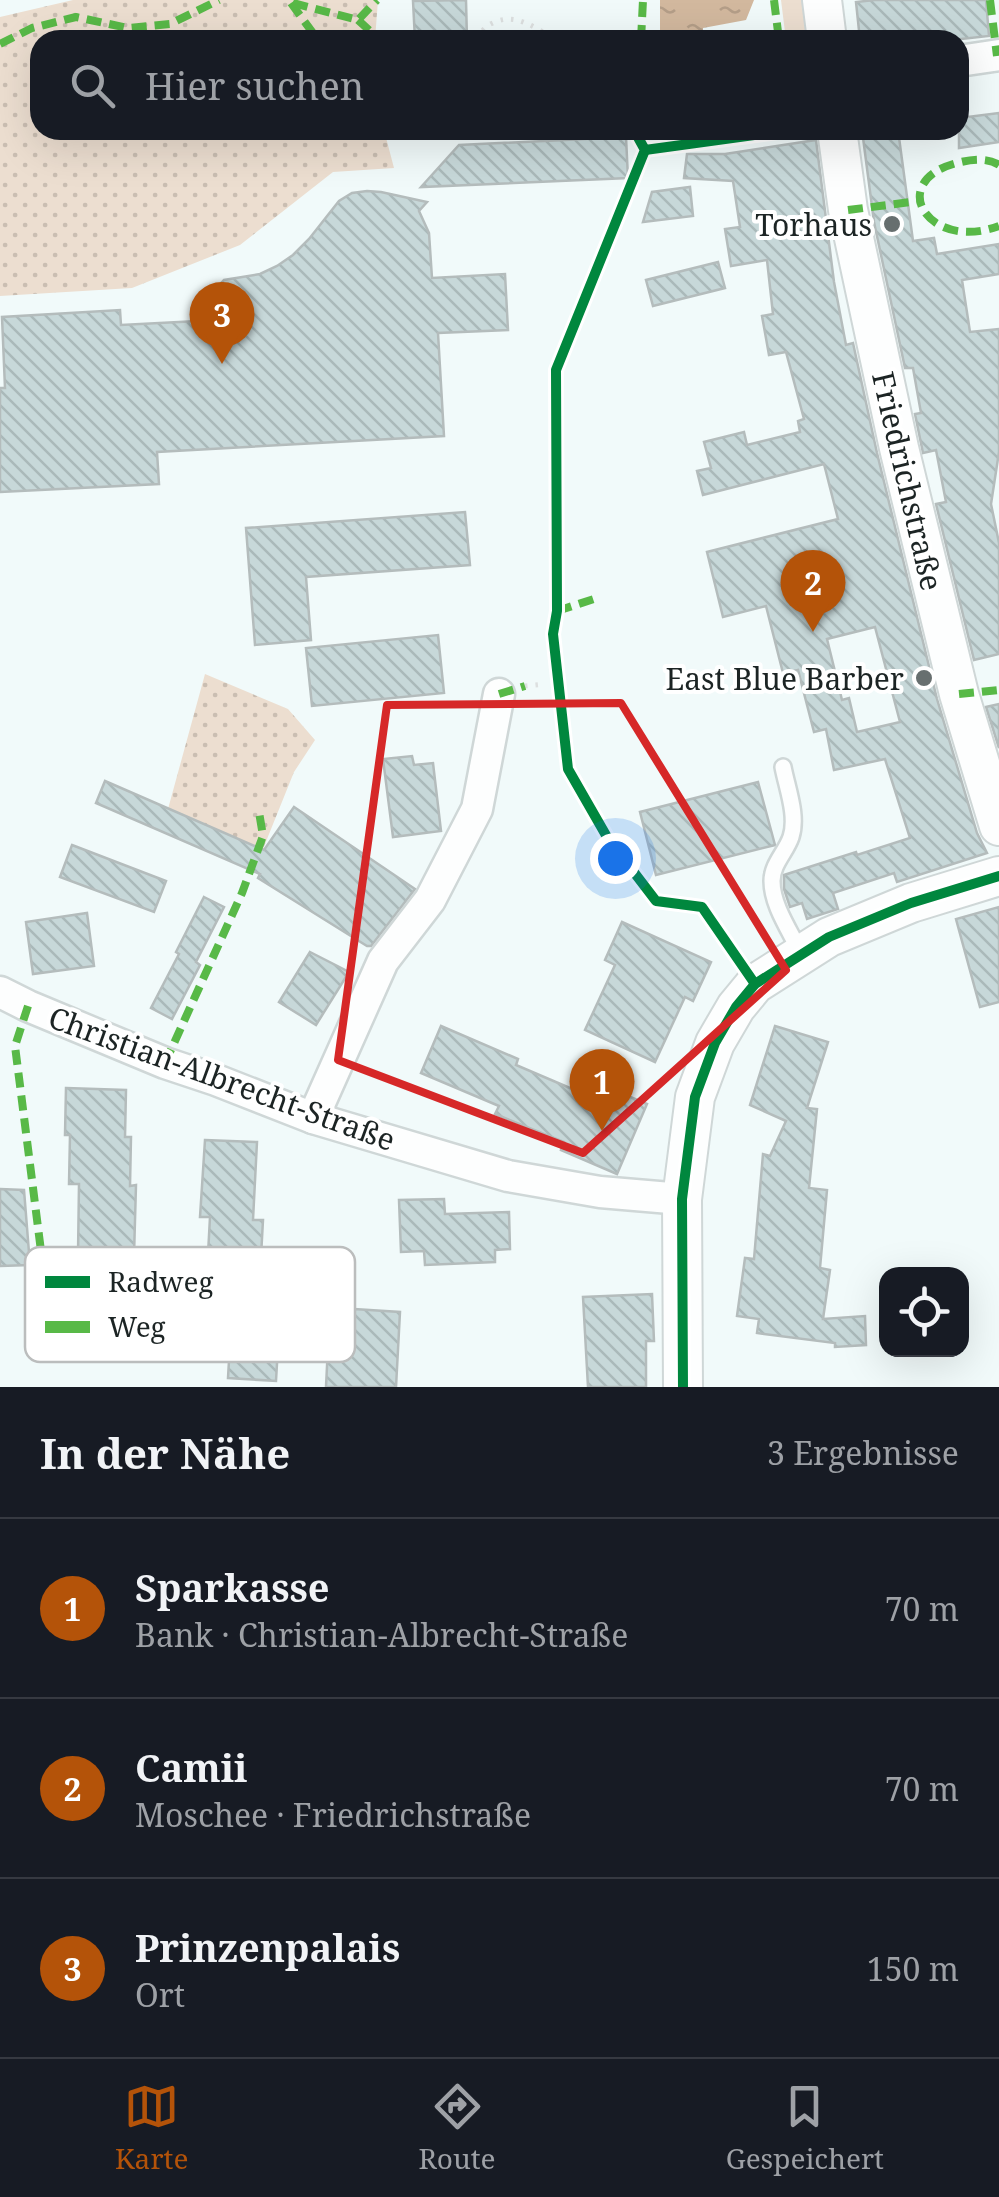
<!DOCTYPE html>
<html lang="de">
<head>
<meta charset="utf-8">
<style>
	body { margin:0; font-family:"Noto Serif",serif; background:#242831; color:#f1f3f6 }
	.controls { position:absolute; right:30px; bottom:30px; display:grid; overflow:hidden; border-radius:20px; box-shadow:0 10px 40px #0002 }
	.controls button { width:90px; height:90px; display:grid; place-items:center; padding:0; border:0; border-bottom:2px solid #363941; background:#171b24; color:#f1f3f6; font:50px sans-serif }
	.you { position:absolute; left:615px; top:858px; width:35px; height:35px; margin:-25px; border:8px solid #fff; border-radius:50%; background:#1a73e8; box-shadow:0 0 0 15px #1a73e833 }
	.badge { display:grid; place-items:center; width:65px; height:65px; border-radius:50%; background:#b45309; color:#fff; font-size:32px; font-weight:700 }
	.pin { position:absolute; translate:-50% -82px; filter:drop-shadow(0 2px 5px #0008) }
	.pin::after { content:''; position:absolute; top:52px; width:35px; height:30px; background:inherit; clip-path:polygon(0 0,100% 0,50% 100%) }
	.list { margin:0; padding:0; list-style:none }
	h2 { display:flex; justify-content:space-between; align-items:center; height:130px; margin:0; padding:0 40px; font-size:42px }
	h2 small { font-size:32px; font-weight:400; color:#9ea1a6 }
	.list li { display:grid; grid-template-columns:65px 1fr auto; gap:30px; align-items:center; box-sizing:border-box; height:180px; padding:0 40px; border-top:2px solid #363941 }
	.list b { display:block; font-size:38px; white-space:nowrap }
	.list p { margin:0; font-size:32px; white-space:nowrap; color:#9ea1a6 }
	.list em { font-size:32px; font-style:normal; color:#9ea1a6 }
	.icon { flex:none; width:55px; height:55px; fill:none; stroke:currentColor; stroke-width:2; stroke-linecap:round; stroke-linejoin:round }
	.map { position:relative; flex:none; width:999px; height:1387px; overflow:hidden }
	.search { position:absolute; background:#171b24; box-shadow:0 10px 40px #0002; left:30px; right:30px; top:30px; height:110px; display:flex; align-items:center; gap:25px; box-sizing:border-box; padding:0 35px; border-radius:30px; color:#9ea1a6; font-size:38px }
	.sheet { height:670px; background:#171b24 }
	nav { display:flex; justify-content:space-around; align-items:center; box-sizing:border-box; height:140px; border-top:2px solid #363941; background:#171b24; font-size:28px; color:#9ea1a6 }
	nav a { display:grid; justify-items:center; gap:5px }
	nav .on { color:#b45309 }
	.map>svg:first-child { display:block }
	.grass { fill:#ecded0 }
	.park { fill:url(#park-dots) }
	.water { fill:url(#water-ripples) }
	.building { fill:url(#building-back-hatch); stroke:#b4bcbc; stroke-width:2.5; fill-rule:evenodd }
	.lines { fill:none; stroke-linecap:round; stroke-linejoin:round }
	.service-casing { stroke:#cfd7d7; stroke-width:20 }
	.minor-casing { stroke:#cfd7d7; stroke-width:35 }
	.tertiary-casing { stroke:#cfd7d7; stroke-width:42 }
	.path { stroke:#dde0e0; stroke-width:5; stroke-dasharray:2.5 8; stroke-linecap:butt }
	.service { stroke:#fdfefe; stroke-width:15 }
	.minor { stroke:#fdfefe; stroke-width:30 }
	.tertiary { stroke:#fdfefe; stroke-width:38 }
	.quiet { stroke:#58b947; stroke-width:8; stroke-dasharray:15 8; stroke-linecap:butt }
	.cycleway-casing { stroke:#fff; stroke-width:16 }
	.cycleway { stroke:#00873e; stroke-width:10 }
	.marked { fill:none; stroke:#d62828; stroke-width:8; stroke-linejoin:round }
	.poi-dot { fill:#676f6f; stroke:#fff; stroke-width:4 }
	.labels { text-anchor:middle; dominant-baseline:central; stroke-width:8; stroke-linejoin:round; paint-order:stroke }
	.poi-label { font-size:30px; fill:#1c2424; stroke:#fff; text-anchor:end }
	.street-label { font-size:30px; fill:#1c2424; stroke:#fff }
	.key { fill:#fff; stroke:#bbbdbd; stroke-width:2.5 }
	.key-label { font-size:28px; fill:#1c2424 }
</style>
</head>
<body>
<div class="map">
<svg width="999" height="1387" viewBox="0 0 999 1387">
	<defs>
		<pattern id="park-dots" width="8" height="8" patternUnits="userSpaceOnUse" patternTransform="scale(2.5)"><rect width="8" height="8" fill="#ecded0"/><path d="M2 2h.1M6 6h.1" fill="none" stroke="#cabeb2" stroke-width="1.8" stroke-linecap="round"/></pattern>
		<pattern id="water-ripples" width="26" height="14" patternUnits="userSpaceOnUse" patternTransform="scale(2.5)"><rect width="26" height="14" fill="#d2b89e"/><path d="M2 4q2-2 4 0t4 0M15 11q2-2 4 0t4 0" fill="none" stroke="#b49e88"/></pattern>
		<pattern id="building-back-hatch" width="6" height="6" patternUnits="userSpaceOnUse" patternTransform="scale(2.5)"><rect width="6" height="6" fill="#c7d8d9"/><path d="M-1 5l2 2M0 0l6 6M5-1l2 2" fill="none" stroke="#aab9ba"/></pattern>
	</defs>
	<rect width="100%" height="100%" fill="#f1fafa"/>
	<polygon class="grass" points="781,0 811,0 815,40 786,40"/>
	<g class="park">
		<polygon points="73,0 378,0 375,40 40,40 40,130 384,130 394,168 333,172 240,245 132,288 0,296 0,17"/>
		<polygon points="205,674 288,709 315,740 294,772 263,849 168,809"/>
	</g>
	<polygon class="water" points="660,0 754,0 746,20 703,28 702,40 660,40"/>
	<g class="building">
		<polygon points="466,0 467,40 415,40 413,1"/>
		<polygon points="875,0 986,0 989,36 952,40 860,40 856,2"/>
		<polygon points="999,113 999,142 959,148 959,118"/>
		<polygon points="862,130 898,130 913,241 934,238 937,254 999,244 999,274 962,280 970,332 999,329 999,452 991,504 999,543 999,654 974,660 936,504 946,502 936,450 923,453 915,414 921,413 913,368 905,368 874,222"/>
		<polygon points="626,137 628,178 421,187 459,145"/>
		<path d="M816,140L834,282L846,345L853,343L877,453L937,699L977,833L987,853L897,882L894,873L833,893L838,909L807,919L802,903L790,907L784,889V875L856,852L857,855L910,838L885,759L834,770L826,729L814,732L798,670L783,673L766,606L723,617L707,552L838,519L824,464L703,495L697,471L711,468L704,442L744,432L747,445L800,432L798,421L804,419L786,352L769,355L762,316L773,314L767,260L731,266L725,229L740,227L733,181L684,178L687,154H725ZM875,627L900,722L857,732L849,698L842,700L827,639Z"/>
		<polygon points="690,187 693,216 643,222 652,192"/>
		<polygon points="367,191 381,192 427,202 419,211 429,233 432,278 505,274 508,330 438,333 444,436 157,452 159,484 0,492 0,388 5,388 2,317 120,310 121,325 217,320 215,290 224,280 260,274 277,266 293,255 309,239 339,201 352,193"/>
		<polygon points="718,262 725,288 653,306 646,280"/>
		<polygon points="465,512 470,565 306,577 311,640 255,645 246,528"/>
		<polygon points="438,635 444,693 312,706 306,648"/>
		<polygon points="999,704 999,748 986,707"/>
		<polygon points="412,756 414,765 433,763 441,831 393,837 383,759"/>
		<polygon points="105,781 264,850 294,807 415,889 371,946 367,946 258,878 260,874 96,803"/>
		<polygon points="758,782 775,845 656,875 640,812"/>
		<polygon points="72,845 166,881 154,912 60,877"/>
		<polygon points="204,897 224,907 196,962 200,965 172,1019 151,1008 179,954 176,952"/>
		<polygon points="999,907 999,1002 980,1007 956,919"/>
		<polygon points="87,913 94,966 33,974 26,922"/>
		<polygon points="622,922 711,962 693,1001 685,997 655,1062 585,1030 615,965 605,960"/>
		<polygon points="310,952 349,972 316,1025 279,1002"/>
		<polygon points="441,1026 518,1059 516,1065 584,1094 590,1080 647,1104 617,1174 561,1150 564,1142 495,1114 499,1106 421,1073"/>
		<polygon points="775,1026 828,1042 807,1108 817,1109 809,1188 827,1190 820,1268 830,1270 823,1319 865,1316 866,1345 835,1347 835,1343 757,1333 759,1319 737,1316 745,1258 754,1259 763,1154 770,1156 786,1121 750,1105"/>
		<polygon points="66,1088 126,1090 125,1137 131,1137 130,1186 136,1185 134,1256 142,1257 141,1306 84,1304 85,1255 78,1255 79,1184 69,1184 70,1135 65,1135"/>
		<polygon points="205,1140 257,1142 253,1220 263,1220 260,1275 271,1276 268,1328 279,1329 276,1381 228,1378 231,1326 218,1326 221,1273 207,1273 210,1217 200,1217"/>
		<polygon points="0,1189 24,1190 30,1265 0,1266"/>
		<polygon points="444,1199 445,1214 509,1212 510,1249 495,1250 495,1262 425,1265 424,1251 401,1252 399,1200"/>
		<polygon points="652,1294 654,1341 646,1341 646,1387 588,1387 583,1297"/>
		<polygon points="354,1309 400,1312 396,1387 326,1387 328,1346 353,1348"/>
	</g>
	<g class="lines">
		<g class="service-casing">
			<path id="service" d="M783,767C787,788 798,816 791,837C786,852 772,864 772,881C772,906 791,932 801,954"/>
		</g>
		<g class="minor-casing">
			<g id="minor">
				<polyline points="959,61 999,55"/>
				<polyline points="0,992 28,1006 165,1063 216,1080 313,1118 508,1176 600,1192 682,1199"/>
				<polyline points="313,1118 383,961 430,900 477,809 499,694"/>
			</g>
		</g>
		<g class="tertiary-casing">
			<g id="tertiary">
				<polyline points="822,0 827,40"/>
				<polyline points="837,130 848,210 899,448 959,694 999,826"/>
				<polyline points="683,1387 682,1199 695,1097 715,1043 736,1007 755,984 829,937 911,903 999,876"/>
			</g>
		</g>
		<g class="path">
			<path d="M478,40C482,30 485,26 495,22C519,12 537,31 559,40"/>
			<polyline points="525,686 545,684"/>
		</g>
		<use href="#service" class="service"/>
		<use href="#minor" class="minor"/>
		<use href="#tertiary" class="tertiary"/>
		<g class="quiet">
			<polyline points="774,0 779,40"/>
			<polyline points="990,0 997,56"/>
			<polyline points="291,3 318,40"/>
			<polyline points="293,3 358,20 377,0"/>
			<polyline points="358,20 380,40"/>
			<polyline points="641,40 643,0"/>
			<polyline points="0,44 32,28 76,17 128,28 170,24 219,0"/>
			<path d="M999,165C988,158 974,159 961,162C883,179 927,253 999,226"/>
			<polyline points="848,210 919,201"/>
			<polyline points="557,611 597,598"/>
			<polyline points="499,694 525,686"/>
			<polyline points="959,694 999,690"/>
			<polyline points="28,1006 15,1046 41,1251"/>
			<polyline points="165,1063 242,893 263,836 259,812"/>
		</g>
		<g class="cycleway-casing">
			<g id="cycleway">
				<polyline points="634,130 645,150 556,370 557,611 553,634 568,769 607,837 656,901 702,907 755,984"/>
				<polyline points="645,150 792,130"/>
				<polyline points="683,1387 682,1199 695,1097 715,1043 736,1007 755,984 829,937 911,903 999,876"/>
			</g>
		</g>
		<use href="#cycleway" class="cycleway"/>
	</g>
	<path class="marked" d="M621,703L786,970L583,1153L338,1060L387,705Z"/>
	<g class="poi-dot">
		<circle cx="892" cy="224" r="10"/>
		<circle cx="924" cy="678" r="10"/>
	</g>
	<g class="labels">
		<g class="poi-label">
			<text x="872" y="224">Torhaus</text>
			<text x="904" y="678">East Blue Barber</text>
		</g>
		<g class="street-label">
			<text transform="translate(908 481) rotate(77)">Friedrichstraße</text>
			<text transform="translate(222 1078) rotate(20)">Christian-Albrecht-Straße</text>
		</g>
	</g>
	<rect x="25" y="1247" width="330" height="115" rx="15" class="key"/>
	<rect x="45" y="1276" width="45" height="12" fill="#00873e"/>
	<rect x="45" y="1321" width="45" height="12" fill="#58b947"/>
	<g class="key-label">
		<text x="108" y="1292">Radweg</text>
		<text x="108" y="1337">Weg</text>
	</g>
</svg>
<div class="controls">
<button><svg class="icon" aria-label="locate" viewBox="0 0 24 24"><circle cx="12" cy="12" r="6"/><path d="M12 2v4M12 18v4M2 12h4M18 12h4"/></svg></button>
</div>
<div class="you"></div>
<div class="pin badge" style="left:602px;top:1131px">1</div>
<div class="pin badge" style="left:813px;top:632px">2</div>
<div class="pin badge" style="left:222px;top:364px">3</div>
<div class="search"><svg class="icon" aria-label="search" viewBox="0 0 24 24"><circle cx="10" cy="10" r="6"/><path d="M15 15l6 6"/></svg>Hier suchen</div>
</div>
<section class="sheet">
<h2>In der Nähe<small>3 Ergebnisse</small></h2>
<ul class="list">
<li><span class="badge">1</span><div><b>Sparkasse</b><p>Bank · Christian-Albrecht-Straße</p></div><em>70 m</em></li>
<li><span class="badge">2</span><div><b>Camii</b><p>Moschee · Friedrichstraße</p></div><em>70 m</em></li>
<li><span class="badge">3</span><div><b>Prinzenpalais</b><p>Ort</p></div><em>150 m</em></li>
</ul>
</section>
<nav>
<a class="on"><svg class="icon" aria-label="map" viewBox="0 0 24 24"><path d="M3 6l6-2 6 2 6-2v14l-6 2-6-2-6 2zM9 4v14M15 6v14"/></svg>Karte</a>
<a><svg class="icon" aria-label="directions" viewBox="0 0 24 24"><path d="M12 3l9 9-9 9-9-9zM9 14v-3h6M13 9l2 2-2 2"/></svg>Route</a>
<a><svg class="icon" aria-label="saved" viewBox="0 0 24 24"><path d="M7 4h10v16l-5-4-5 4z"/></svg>Gespeichert</a>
</nav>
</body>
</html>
